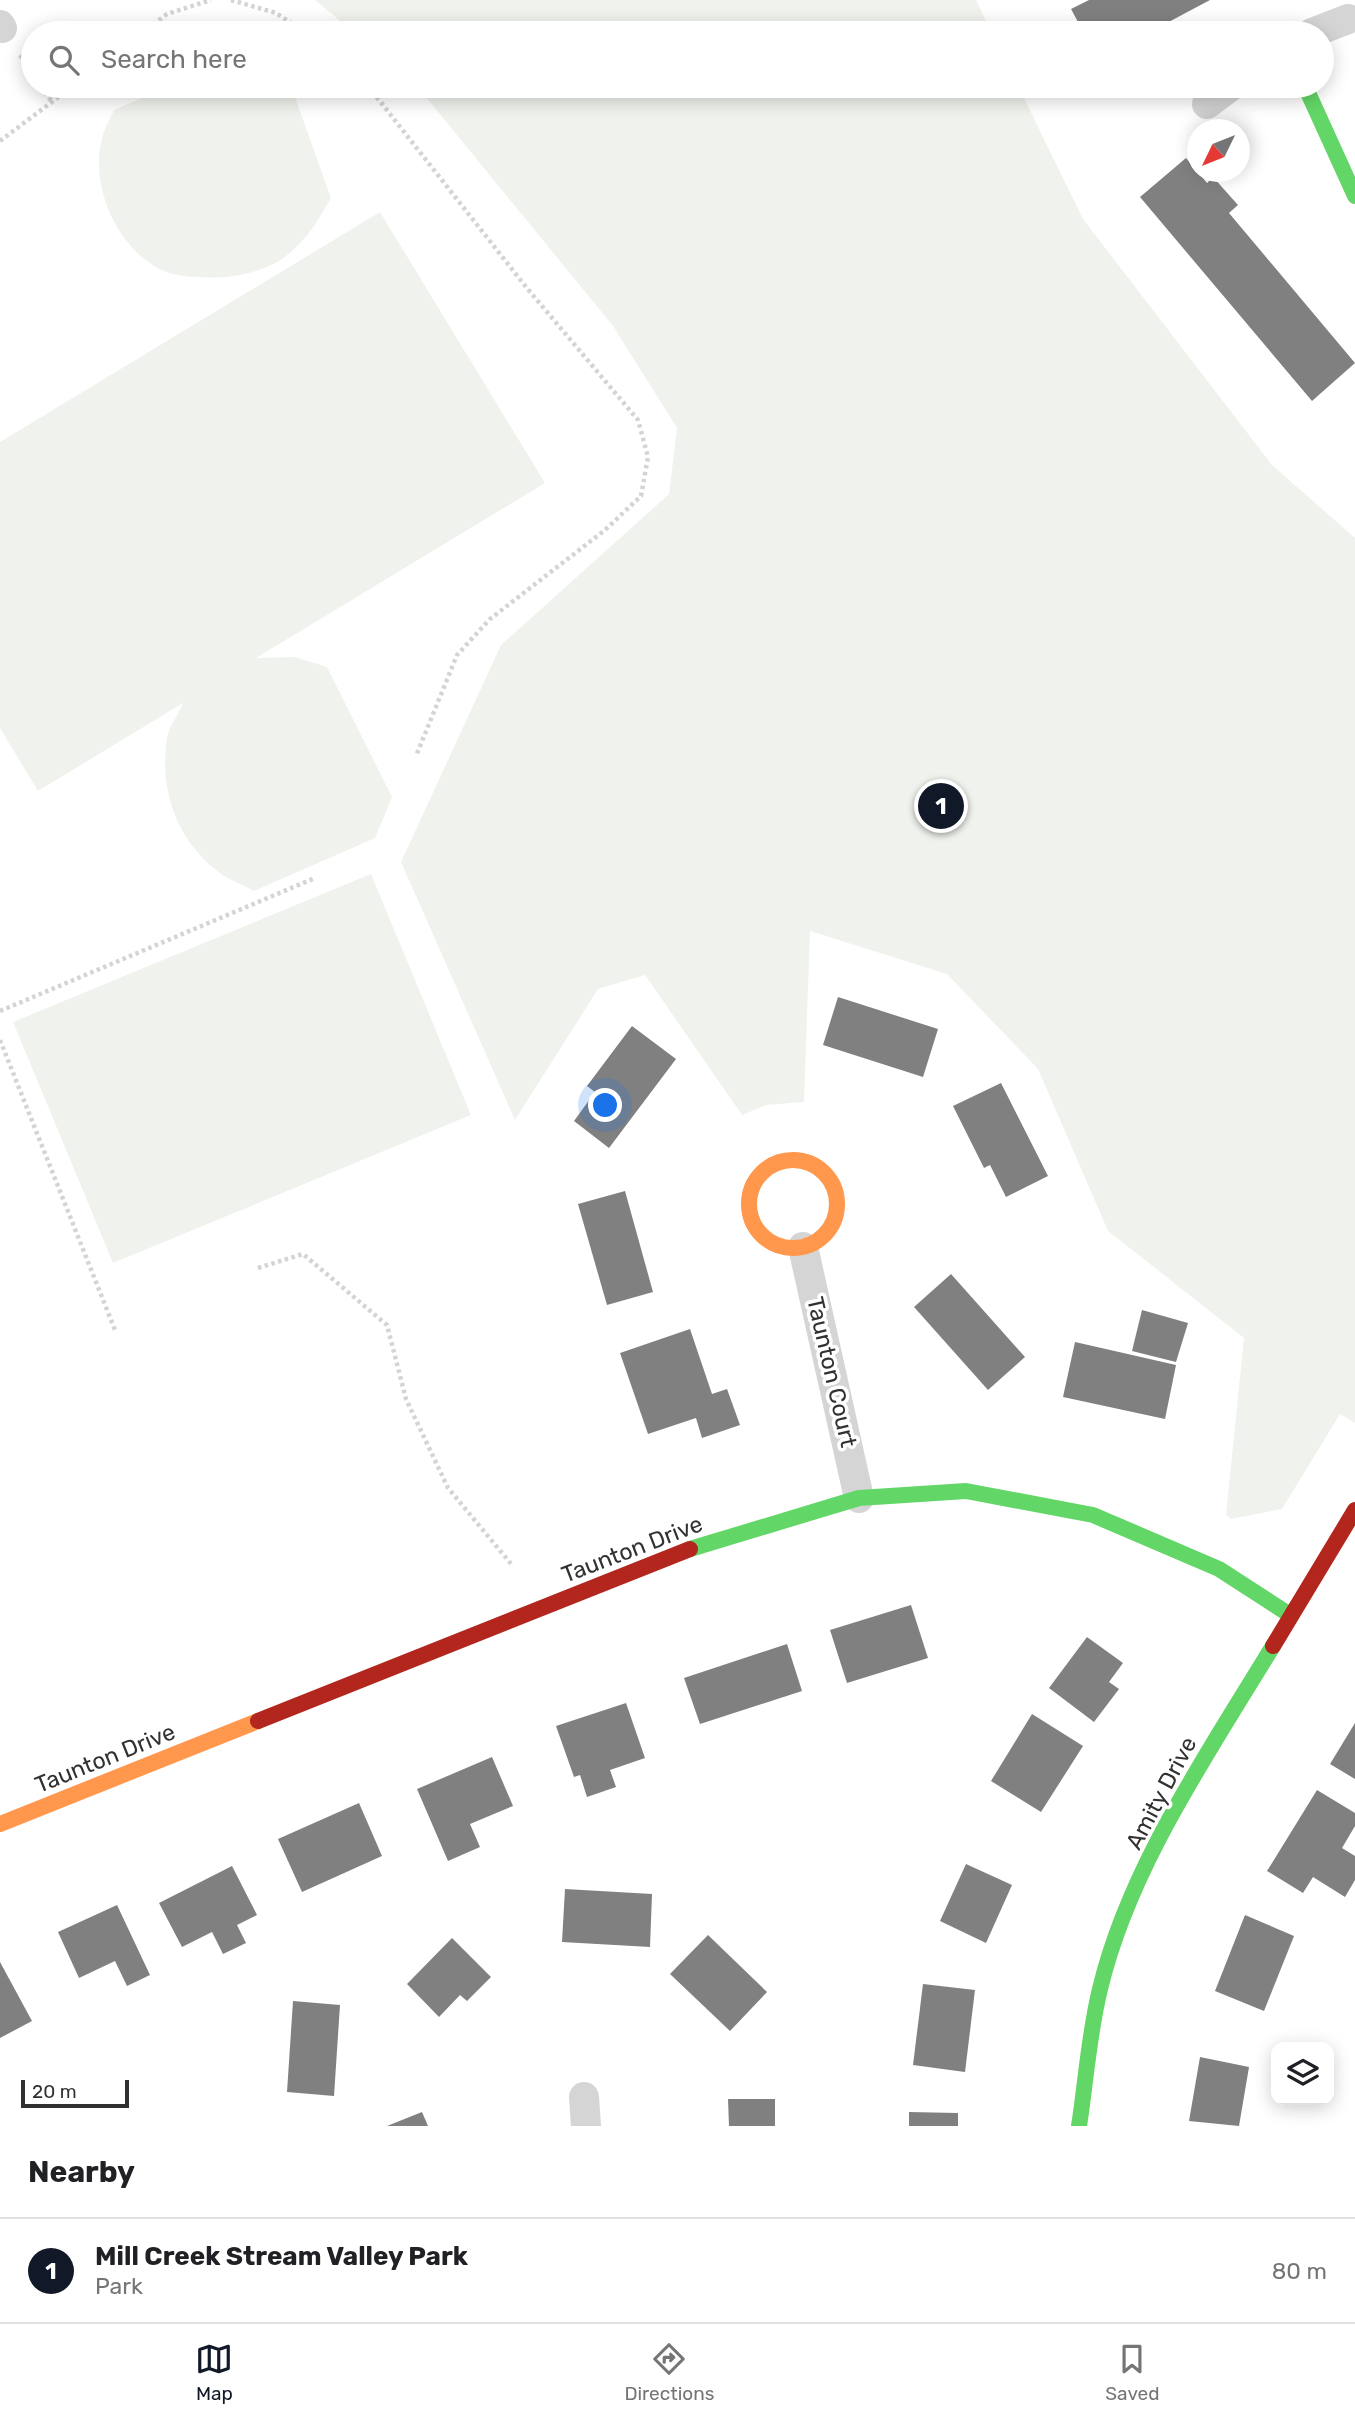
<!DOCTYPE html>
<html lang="en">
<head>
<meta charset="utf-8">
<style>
	body { margin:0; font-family:Rubik,sans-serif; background:#f6f6f6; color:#202124 }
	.controls { position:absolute; right:21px; bottom:21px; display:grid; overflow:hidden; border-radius:14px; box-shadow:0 4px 18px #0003 }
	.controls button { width:63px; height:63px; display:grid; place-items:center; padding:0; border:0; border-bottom:2px solid #e0e0e0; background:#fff; color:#202124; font:35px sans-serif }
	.compass { position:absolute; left:1187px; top:119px; width:63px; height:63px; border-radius:50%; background:#fff; box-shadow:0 4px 18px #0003; rotate:227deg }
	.scale { position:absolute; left:21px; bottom:18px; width:108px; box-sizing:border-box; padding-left:7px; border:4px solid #313131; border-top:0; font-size:19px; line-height:24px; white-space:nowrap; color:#313131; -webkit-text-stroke:5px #fff; paint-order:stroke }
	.you { position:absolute; left:606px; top:1106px; width:24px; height:24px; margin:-18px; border:5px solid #fff; border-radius:50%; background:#1a73e8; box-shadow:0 0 0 10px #1a73e833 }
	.badge { display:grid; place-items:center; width:46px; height:46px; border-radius:50%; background:#111827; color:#fff; font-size:23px; font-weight:700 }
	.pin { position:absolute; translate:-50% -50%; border:4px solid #fff; box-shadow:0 2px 7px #0006 }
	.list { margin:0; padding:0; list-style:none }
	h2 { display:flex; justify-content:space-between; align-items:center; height:91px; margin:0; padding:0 28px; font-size:30px }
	h2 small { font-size:23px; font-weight:400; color:#757577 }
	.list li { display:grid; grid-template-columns:46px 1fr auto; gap:21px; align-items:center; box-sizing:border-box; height:105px; padding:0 28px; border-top:2px solid #e0e0e0 }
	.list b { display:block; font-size:26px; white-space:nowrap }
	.list p { margin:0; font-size:23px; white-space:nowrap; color:#757577 }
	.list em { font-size:23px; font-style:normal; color:#757577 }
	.icon { flex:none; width:38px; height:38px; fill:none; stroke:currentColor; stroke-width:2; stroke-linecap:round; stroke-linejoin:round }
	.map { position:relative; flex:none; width:1355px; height:2126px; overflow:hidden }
	.search { position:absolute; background:#fff; box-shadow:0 4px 18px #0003; left:21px; right:21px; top:21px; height:77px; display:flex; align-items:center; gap:18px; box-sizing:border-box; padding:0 24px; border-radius:38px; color:#757577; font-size:26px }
	.sheet { height:196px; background:#fff }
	nav { display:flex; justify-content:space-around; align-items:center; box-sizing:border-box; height:98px; border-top:2px solid #e0e0e0; background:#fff; font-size:19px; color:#757577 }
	nav a { display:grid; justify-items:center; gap:4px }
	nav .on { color:#111827 }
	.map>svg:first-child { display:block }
	.green { fill:#f0f3ed }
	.building { fill:#808080 }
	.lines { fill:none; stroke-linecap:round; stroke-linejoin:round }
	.path { stroke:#d4d4d4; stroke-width:4.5; stroke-dasharray:3.5 3.5; stroke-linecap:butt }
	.street { stroke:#d5d5d5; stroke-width:30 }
	.fast { stroke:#63d668; stroke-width:16 }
	.slow { stroke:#ff974d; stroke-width:16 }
	.jam { stroke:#b3261e; stroke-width:16 }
	.labels { text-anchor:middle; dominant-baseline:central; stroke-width:7; stroke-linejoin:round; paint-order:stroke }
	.street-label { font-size:23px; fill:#313131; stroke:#fff }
</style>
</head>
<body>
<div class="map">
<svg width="1355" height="2126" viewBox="0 0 1355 2126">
	<rect width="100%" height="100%" fill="#fff"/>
	<g class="green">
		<polygon points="315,0 976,0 992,33 355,33"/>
		<path d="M170,86H291L331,198C318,221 305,243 282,259C266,270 244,275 226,277C209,278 190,278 173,274C122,260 88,188 102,139C104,129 110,119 114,110Z"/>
		<polygon points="417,86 1018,86 1083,219 1272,465 1355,538 1355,1423 1340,1414 1282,1509 1231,1519 1226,1515 1244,1338 1108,1231 1038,1069 947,974 810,931 804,1102 766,1105 742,1115 645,975 598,989 515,1120 401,862 501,645 669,494 677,428 613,326"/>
		<path d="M380,212L545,483L256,658L295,657L327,667L392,797L375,838L254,891C242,884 226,879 216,870C176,838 159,789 167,738C169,726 179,714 183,703L38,791L0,728V442Z"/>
		<polygon points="371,874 471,1115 113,1263 13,1022"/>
	</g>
	<g class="building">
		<polygon points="1089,0 1210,0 1148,33 1084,33 1071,9"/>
		<polygon points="1186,158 1207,183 1213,177 1238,205 1229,213 1355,363 1312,401 1140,197"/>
		<polygon points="838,997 938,1029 923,1077 823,1045"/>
		<polygon points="632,1026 676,1059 609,1148 574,1121 595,1092 587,1086"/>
		<polygon points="1001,1083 1048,1176 1006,1197 990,1165 984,1168 953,1106"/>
		<polygon points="625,1191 653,1292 607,1305 578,1204"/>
		<polygon points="951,1274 1025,1357 988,1390 914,1307"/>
		<polygon points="1142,1310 1188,1323 1176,1362 1132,1351"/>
		<polygon points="690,1329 712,1394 727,1389 740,1425 702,1438 696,1418 648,1434 620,1353"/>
		<polygon points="1075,1342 1176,1365 1165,1419 1063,1397"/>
		<polygon points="911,1605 928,1658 847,1683 830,1630"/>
		<polygon points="1087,1637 1123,1663 1109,1682 1119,1689 1094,1722 1049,1688"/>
		<polygon points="787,1644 802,1691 700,1724 684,1678"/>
		<polygon points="626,1703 645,1758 610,1770 616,1787 587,1797 580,1775 574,1777 556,1726"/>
		<polygon points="1032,1714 1083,1746 1041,1812 991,1781"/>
		<polygon points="1355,1723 1355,1779 1330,1764"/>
		<polygon points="492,1757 513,1806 470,1824 480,1847 448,1861 417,1789"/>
		<polygon points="1317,1790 1355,1813 1355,1826 1342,1848 1355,1856 1355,1880 1345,1897 1313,1877 1303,1893 1267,1871"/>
		<polygon points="359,1803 382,1856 302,1892 278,1839"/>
		<polygon points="966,1864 1012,1885 986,1943 940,1921"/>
		<polygon points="232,1866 257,1915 237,1925 246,1943 223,1954 212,1932 182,1947 159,1903"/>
		<polygon points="565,1889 652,1894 650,1947 562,1942"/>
		<polygon points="117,1905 150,1975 127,1986 115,1961 79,1978 58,1932"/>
		<polygon points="1245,1915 1294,1936 1264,2011 1215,1991"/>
		<polygon points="708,1935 767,1992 730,2031 670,1974"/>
		<polygon points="452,1938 491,1977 467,2001 460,1995 439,2017 407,1984"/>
		<polygon points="0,1962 32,2021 0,2038"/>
		<polygon points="923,1984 975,1990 965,2072 913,2065"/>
		<polygon points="293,2001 340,2005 334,2096 287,2092"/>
		<polygon points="1200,2057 1249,2067 1239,2126 1189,2121"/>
		<polygon points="728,2099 775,2099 775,2126 729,2126"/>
		<polygon points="422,2112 428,2126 387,2126"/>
		<polygon points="909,2112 958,2113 958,2126 909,2126"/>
	</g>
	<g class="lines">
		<g class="path">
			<polyline points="231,0 276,13 306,33"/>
			<polyline points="142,33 167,14 211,0"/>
			<polyline points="20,55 33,75"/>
			<polyline points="41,86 52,102"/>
			<polyline points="368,86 526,287 638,420 648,457 641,496 605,530 490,619 457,655 416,756"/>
			<polyline points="0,141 73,86"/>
			<polyline points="0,1011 315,878"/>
			<polyline points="0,1040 115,1330"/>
			<polyline points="258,1268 303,1254 387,1325 406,1399 448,1488 512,1565"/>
		</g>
		<g class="street">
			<polyline points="0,25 2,28"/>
			<polyline points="1312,33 1348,19"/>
			<polyline points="1207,104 1231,86"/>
			<polyline points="803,1247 859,1498"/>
			<polyline points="584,2097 586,2126"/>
		</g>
		<g class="fast">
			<polyline points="1305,86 1355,196"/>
			<polyline points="690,1549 859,1498 966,1491 1093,1515 1219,1569 1290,1615"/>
			<path d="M1079,2126C1086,2081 1089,2033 1100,1989C1129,1867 1209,1752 1273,1646"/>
		</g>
		<g class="slow">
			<circle cx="793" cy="1204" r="44"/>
			<polyline points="0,1824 258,1721"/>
		</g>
		<g class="jam">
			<polyline points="1273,1646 1355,1510"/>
			<polyline points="258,1721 690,1549"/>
		</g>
	</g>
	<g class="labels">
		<g class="street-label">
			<text transform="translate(832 1372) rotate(77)">Taunton Court</text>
			<text transform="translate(632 1549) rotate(-21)">Taunton Drive</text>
			<text transform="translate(105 1758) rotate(-22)">Taunton Drive</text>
			<text transform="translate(1161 1793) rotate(-62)">Amity Drive</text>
		</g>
	</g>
</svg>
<div class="controls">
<button><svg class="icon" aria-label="layers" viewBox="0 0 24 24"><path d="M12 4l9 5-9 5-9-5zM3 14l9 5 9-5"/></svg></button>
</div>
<svg class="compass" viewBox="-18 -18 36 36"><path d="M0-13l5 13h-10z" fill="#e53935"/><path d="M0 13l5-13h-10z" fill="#757577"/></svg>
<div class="scale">20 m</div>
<div class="you"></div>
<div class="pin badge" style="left:941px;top:806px">1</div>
<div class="search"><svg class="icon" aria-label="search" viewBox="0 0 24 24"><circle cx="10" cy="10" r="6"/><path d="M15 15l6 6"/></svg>Search here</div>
</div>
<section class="sheet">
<h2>Nearby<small></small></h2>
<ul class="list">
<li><span class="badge">1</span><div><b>Mill Creek Stream Valley Park</b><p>Park</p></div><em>80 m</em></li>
</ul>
</section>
<nav>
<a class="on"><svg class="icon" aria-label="map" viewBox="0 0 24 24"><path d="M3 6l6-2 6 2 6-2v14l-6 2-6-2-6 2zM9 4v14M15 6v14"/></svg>Map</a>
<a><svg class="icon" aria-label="directions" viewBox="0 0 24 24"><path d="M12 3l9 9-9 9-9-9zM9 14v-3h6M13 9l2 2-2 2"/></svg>Directions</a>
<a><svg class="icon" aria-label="saved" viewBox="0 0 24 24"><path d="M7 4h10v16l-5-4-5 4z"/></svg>Saved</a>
</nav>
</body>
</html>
